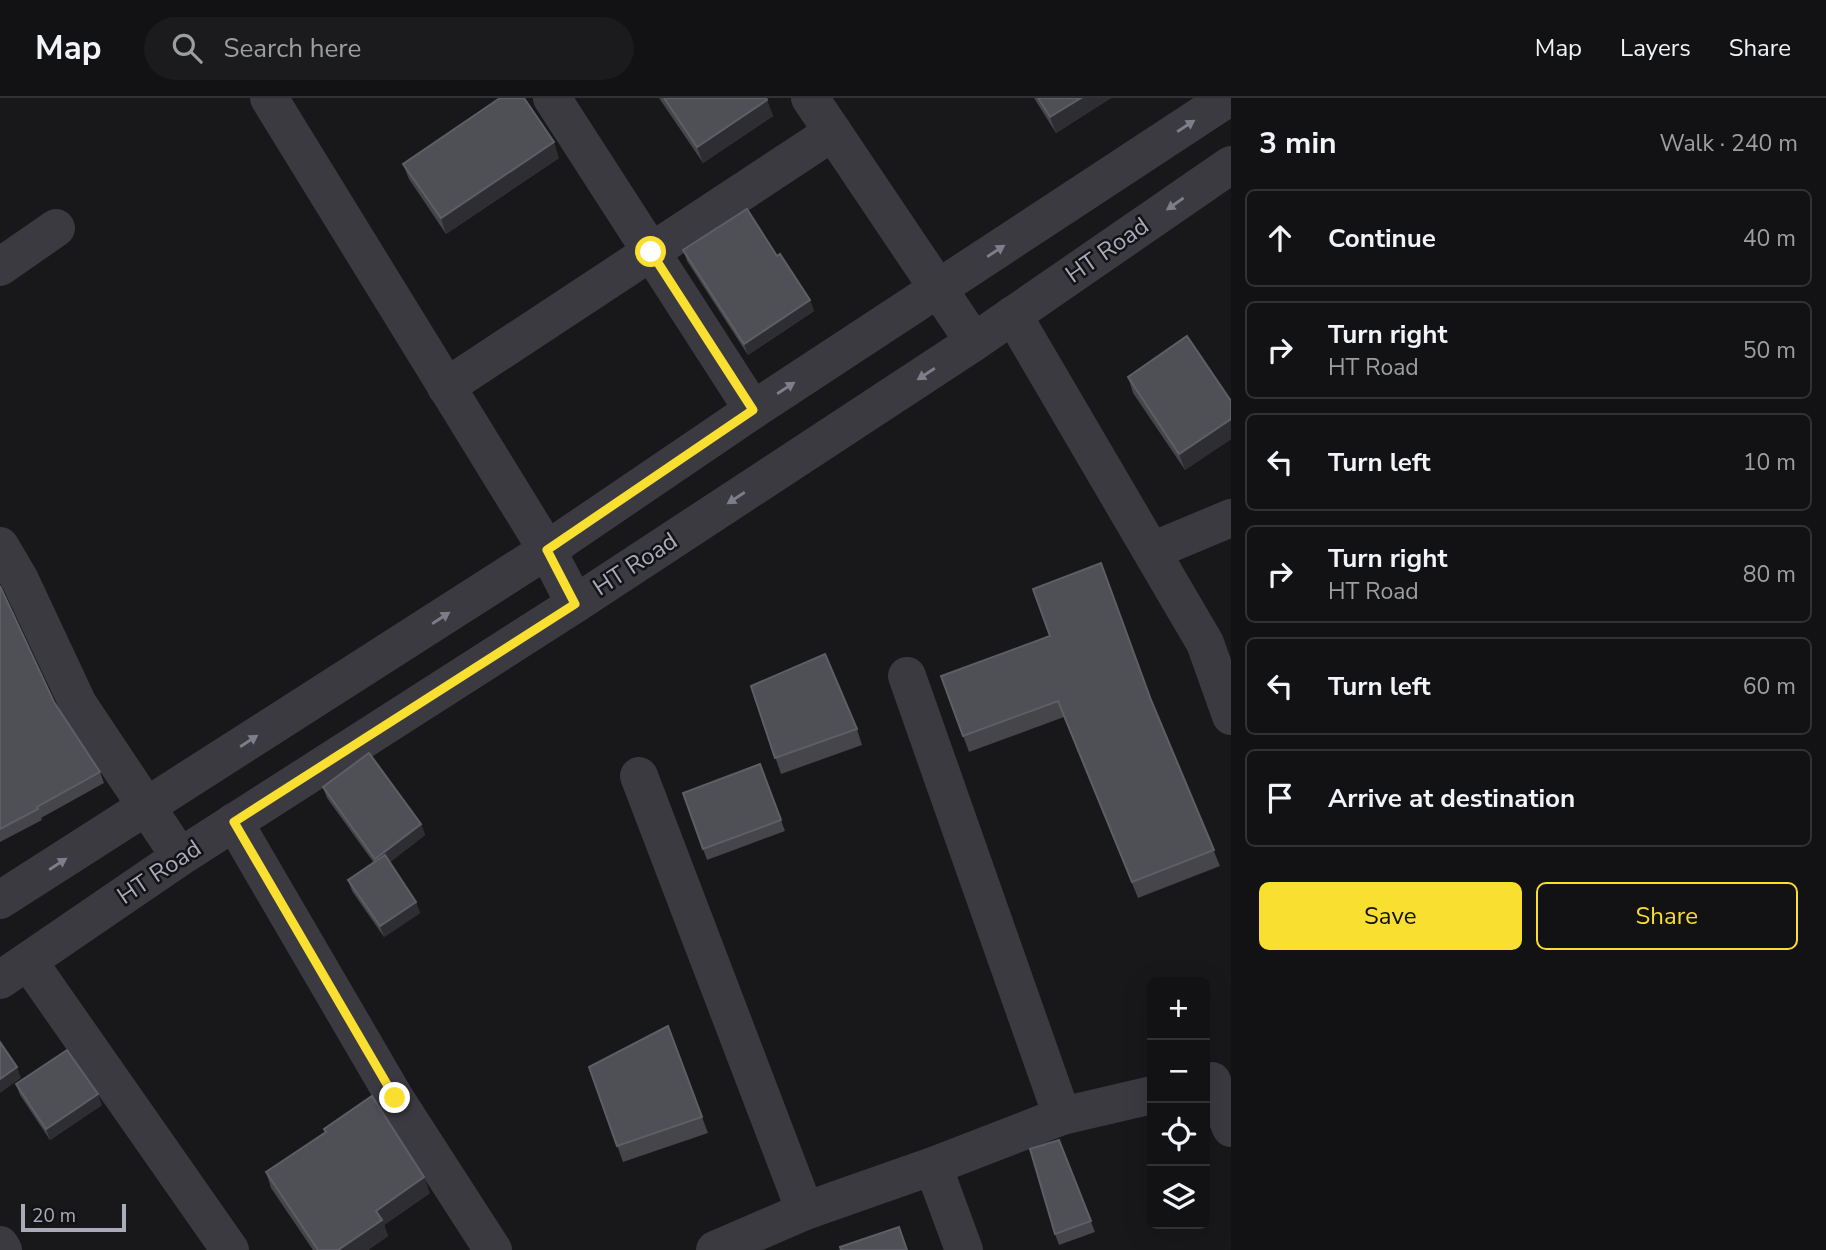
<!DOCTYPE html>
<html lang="en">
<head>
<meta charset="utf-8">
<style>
	body { margin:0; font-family:"Nunito Sans",sans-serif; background:#1b1b1d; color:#f1f3f6 }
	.controls { position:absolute; right:21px; bottom:21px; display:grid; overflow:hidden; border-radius:10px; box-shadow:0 7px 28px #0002 }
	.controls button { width:63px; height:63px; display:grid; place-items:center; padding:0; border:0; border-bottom:2px solid #313234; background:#121214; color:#f1f3f6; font:35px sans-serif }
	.scale { position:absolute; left:21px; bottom:18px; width:105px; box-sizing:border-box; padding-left:7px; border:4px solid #a9abba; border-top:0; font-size:19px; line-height:24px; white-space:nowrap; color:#a9abba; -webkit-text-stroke:5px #131315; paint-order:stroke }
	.stop { position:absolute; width:21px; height:21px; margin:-16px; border:5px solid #f9df30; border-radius:50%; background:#fff }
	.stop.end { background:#f9df30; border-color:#fff; box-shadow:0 2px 7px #0008 }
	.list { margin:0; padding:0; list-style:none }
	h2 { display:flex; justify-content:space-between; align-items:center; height:91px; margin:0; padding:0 28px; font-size:30px }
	h2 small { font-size:23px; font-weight:400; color:#9c9ea0 }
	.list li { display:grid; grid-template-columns:46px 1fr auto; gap:21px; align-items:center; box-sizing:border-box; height:98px; margin:0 14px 14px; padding:0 14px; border:2px solid #313234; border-radius:10px }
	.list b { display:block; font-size:26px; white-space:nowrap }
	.list p { margin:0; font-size:23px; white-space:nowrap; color:#9c9ea0 }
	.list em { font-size:23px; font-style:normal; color:#9c9ea0 }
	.actions { display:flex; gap:14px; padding:21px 28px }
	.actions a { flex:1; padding:16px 0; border:2px solid #f9df30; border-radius:10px; text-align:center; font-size:24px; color:#f9df30 }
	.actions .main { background:#f9df30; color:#111 }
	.icon { flex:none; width:38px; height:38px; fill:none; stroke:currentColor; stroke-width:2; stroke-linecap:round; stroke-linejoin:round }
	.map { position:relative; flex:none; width:1231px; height:1152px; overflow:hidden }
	header { display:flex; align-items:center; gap:42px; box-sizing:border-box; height:98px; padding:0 35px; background:#121214; border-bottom:2px solid #313234 }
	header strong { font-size:33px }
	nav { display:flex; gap:38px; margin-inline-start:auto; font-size:24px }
	.search { width:490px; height:63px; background:#1b1b1d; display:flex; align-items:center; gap:18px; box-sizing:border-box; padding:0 24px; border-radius:38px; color:#9c9ea0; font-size:26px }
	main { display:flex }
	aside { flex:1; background:#121214 }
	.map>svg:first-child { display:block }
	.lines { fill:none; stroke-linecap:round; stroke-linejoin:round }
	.minor { stroke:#3b3a41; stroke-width:38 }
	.wall { fill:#45454a }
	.shaded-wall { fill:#2e2e32 }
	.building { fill:#4f5056; stroke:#5d5e66; stroke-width:2 }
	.oneway { fill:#7d7e8a }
	.route { stroke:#f9df30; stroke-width:9 }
	.labels { text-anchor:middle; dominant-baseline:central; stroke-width:5; stroke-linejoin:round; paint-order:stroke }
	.street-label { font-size:24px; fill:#a9abba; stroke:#131315 }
</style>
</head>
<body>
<header>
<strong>Map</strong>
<div class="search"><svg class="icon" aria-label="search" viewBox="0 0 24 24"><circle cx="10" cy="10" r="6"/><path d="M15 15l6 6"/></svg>Search here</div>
<nav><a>Map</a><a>Layers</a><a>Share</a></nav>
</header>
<main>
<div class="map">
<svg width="1231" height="1152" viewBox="0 0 1231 1152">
	<rect width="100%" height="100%" fill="#18181a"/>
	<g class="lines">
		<g class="minor">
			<polyline points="269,0 547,452 575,506"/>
			<polyline points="552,0 753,312"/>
			<polyline points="810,0 974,244"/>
			<polyline points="0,169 56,130"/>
			<polyline points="1013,217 1205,545 1231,618"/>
			<polyline points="446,289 833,34"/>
			<polyline points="0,448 20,482 78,606 180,759"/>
			<polyline points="1152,453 1231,420"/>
			<polyline points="907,578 1062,1018"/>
			<polyline points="639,678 805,1113"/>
			<polyline points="234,724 395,1000 493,1152"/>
			<polyline points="0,802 547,452 753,312 1228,0"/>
			<polyline points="28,863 230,1152"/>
			<polyline points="0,882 180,759 575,506 974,244 1231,67"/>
			<polyline points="1205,985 1212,983 1231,1030"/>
			<polyline points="933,1068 964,1152"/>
			<polyline points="0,1147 3,1152"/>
			<polyline points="715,1152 805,1113 933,1068 1062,1018 1152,997"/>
		</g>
	</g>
	<g class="wall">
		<polygon points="659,0 766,0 773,18 703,65"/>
		<polygon points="1034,0 1111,0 1056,35"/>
		<polygon points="559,60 446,136 409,81 403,66"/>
		<polygon points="683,152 777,158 810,202 814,213 748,257 687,163"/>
		<polygon points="1128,279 1231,303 1231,341 1185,372 1133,295"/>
		<polygon points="0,488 54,604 100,674 104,685 41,720 42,722 0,744"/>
		<polygon points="941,578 1151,602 1220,768 1138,800 1064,619 969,654"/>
		<polygon points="751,588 857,631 862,647 781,676"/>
		<polygon points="760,666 785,733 707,762 683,695"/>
		<polygon points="323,689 421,726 425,737 390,764 416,804 420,815 384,839 352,793 348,782 374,765 327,700"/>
		<polygon points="668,928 708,1035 623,1064 589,969"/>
		<polygon points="16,986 102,1007 50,1042 20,997"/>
		<polygon points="324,1031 430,1095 384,1127 388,1138 368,1152 313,1152 271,1090 266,1074 325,1034"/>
		<polygon points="1059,1042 1095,1134 1059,1147 1055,1136"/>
	</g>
	<g class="shaded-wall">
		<polygon points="1081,0 1111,0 1056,35 1050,19"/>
		<polygon points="767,2 773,18 703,65 697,49"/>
		<polygon points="554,44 559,60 446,136 441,120"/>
		<polygon points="810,202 814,213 748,257 744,246"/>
		<polygon points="1231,321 1231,341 1185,372 1179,356"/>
		<polygon points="421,726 425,737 379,772 375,761"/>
		<polygon points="416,804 420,815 384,839 380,828"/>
		<polygon points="17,969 21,980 0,995 0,981"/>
		<polygon points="98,996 102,1007 50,1042 46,1031"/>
		<polygon points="424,1079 430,1095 384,1127 388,1138 368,1152 338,1152 376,1113"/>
	</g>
	<g class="building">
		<polygon points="500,0 524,0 554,44 441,120 403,66"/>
		<polygon points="664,0 766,0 767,2 697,49"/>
		<polygon points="1038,0 1081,0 1050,19"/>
		<polygon points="747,111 777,158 780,156 810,202 744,246 683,152"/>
		<polygon points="1187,238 1231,303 1231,321 1179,356 1128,279"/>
		<polygon points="1101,465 1151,602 1214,752 1132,784 1058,603 963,638 941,578 1050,538 1033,491"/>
		<polygon points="0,488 54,604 100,674 37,709 38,711 0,731"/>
		<polygon points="825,556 857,631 775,660 751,588"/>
		<polygon points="369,655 421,726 375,761 323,689"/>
		<polygon points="760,666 781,722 703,751 683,695"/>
		<polygon points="385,757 416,804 380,828 348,782"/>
		<polygon points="668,928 702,1019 617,1048 589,969"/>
		<polygon points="0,944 17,969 0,981"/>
		<polygon points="67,952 98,996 46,1031 16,986"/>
		<polygon points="372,998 424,1079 376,1113 382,1122 338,1152 318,1152 266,1074 326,1034 324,1031"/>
		<polygon points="1059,1042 1091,1123 1055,1136 1030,1051"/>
		<polygon points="899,1129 907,1152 841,1152 840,1149"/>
	</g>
	<defs><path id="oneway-solid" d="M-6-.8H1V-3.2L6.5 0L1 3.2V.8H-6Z" transform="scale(1.75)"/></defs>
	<g class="oneway">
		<use href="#oneway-solid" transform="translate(1186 28) rotate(-33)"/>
		<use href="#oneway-solid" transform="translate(1175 106) rotate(145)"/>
		<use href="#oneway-solid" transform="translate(996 153) rotate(-33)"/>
		<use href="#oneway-solid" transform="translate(926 276) rotate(147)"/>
		<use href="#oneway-solid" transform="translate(786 290) rotate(-33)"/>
		<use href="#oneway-solid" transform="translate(736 400) rotate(147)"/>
		<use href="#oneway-solid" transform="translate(441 520) rotate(-33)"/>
		<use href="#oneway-solid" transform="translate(249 643) rotate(-33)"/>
		<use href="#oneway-solid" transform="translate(58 766) rotate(-33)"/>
	</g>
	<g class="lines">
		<polyline class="route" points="395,1000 234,724 575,506 547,452 753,312 651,154"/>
	</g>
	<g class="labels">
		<g class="street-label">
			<text transform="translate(1107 152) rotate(-35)">HT Road</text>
			<text transform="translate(635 466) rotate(-33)">HT Road</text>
			<text transform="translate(159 774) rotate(-34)">HT Road</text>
		</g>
	</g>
</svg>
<div class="controls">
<button>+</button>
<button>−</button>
<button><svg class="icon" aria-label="locate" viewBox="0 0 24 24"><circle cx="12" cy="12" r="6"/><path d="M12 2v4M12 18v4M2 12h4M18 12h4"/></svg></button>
<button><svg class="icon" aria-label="layers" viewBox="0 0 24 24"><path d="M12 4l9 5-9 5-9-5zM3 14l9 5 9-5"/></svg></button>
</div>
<div class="scale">20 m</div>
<div class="stop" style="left:651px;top:154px"></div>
<div class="stop end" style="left:395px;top:1000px"></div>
</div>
<aside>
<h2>3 min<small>Walk · 240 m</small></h2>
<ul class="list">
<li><svg class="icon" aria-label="ahead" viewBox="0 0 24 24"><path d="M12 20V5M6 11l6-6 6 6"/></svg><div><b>Continue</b></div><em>40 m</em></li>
<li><svg class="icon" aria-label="right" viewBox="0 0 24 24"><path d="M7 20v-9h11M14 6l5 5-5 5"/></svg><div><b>Turn right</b><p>HT Road</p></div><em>50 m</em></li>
<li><svg class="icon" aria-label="left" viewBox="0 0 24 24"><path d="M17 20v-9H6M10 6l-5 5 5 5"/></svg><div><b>Turn left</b></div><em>10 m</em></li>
<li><svg class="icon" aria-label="right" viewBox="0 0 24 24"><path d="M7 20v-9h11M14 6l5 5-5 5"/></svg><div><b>Turn right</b><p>HT Road</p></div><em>80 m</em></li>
<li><svg class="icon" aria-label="left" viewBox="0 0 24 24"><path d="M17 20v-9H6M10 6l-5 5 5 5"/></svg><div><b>Turn left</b></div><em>60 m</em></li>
<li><svg class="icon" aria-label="arrive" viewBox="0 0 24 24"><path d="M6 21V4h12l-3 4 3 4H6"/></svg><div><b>Arrive at destination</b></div></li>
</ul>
<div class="actions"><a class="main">Save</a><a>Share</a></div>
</aside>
</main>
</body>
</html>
